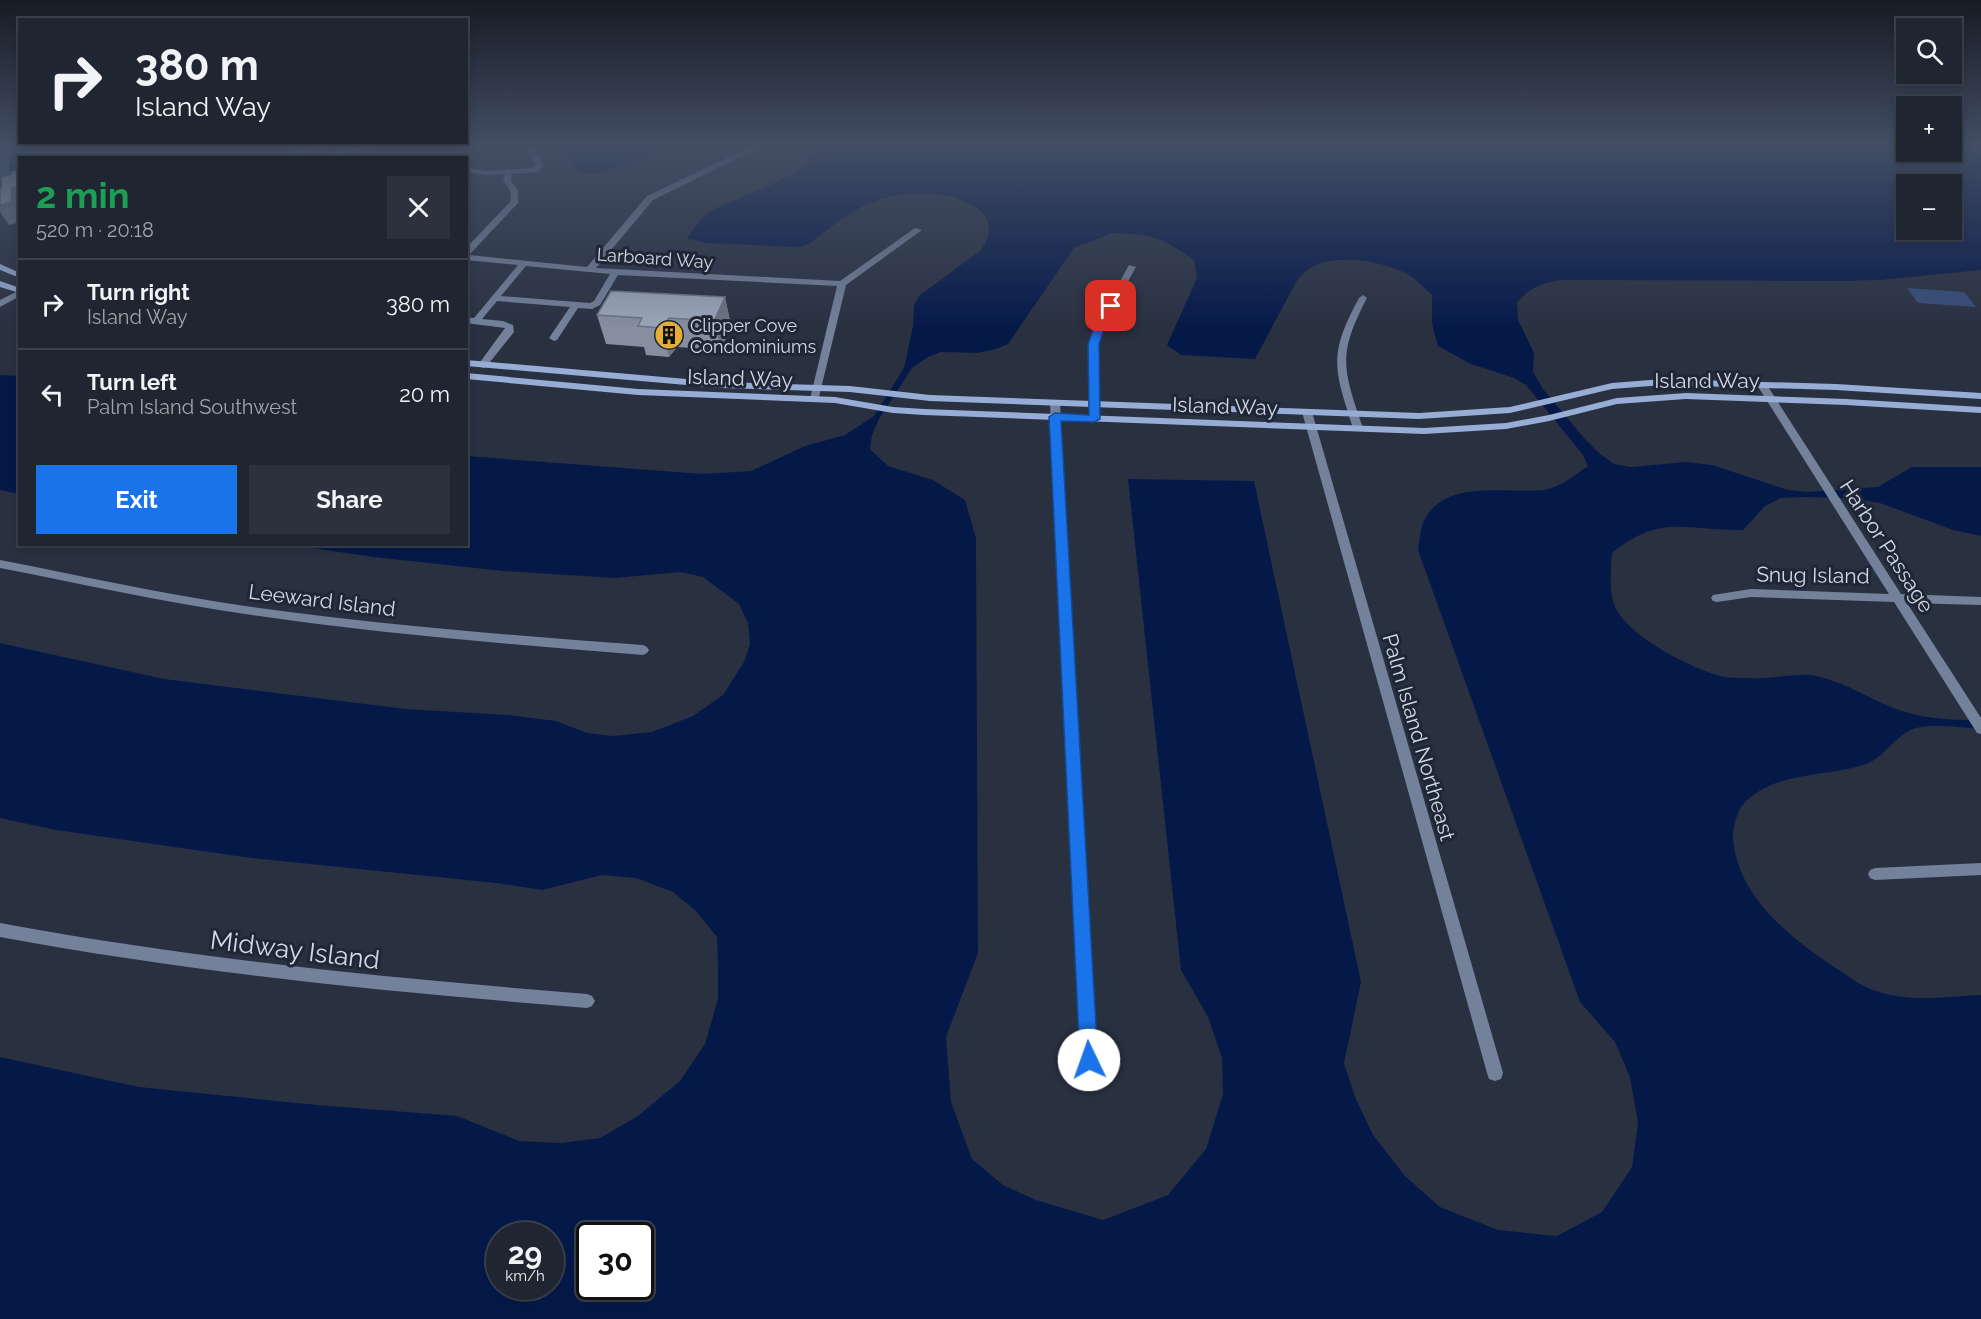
<!DOCTYPE html>
<meta charset="utf-8">
<style>
body{margin:0;font-family:Raleway,sans-serif;background:#2c313d;color:#f1f3f6;height:100vh;display:flex;flex-direction:column;font-size:22px;white-space:nowrap}
*{box-sizing:border-box;margin:0}
p{font-size:20px;color:#a1a5ab}
.icon{flex:none;width:33px;height:33px;fill:none;stroke:currentColor;stroke-width:2;stroke-linecap:round;stroke-linejoin:round}
.map{position:relative;flex:1;overflow:hidden}
.drawer{position:absolute;left:18px;top:156px;width:450px;height:390px;display:flex;flex-direction:column;background:#1f2531;border-radius:0px;box-shadow:0 3px 9px #0003,0 0 0 2px #3c424d}
.drawer>*{flex:none}
.hud{position:absolute;left:18px;top:18px;width:450px;height:126px;border-radius:0px;box-shadow:0 3px 9px #0003,0 0 0 2px #3c424d;background:#1f2531;color:#f1f3f6;overflow:hidden}
.controls{position:absolute;left:1896px;top:18px;display:grid;gap:12px}
.controls a{display:grid;place-items:center;width:66px;height:66px;border-radius:0px;background:#1f2531;box-shadow:0 3px 9px #0003,0 0 0 2px #3c424d;font-size:30px}
.speed{position:absolute;left:486px;top:1222px;display:flex;gap:12px;font-size:30px;font-weight:700;text-align:center}
.speed>*{display:grid;place-content:center;width:78px;height:78px;border-radius:50%;background:#1f2531;box-shadow:0 3px 9px #0003,0 0 0 2px #3c424d;line-height:1}
.speed small{font-size:15px;font-weight:400}
.speed .limit{border:3px solid #111;border-radius:9px;background:#fff;color:#111}
.pin{position:absolute;display:grid;place-items:center;width:51px;height:51px;color:#fff;margin:-26px;border-radius:12px;box-shadow:0 3px 9px #0006}
.me{position:absolute;width:66px;margin:-33px;rotate:357deg;stroke-linejoin:round;filter:drop-shadow(0 0 4px #0008)}
.turn{display:flex;align-items:center;gap:21px;height:126px;padding:0 18px;font-size:27px}
.turn .icon{width:78px;height:78px;stroke-width:2.5}
.turn b{display:block;font-size:42px;line-height:51px}
.round{display:grid;place-items:center;flex:none;width:63px;height:63px;border-radius:0px;background:#2c313d}
.head{display:flex;align-items:center;justify-content:space-between;height:102px;padding:0 18px}
h1{font-size:36px;font-weight:700;line-height:45px;color:#1e9e55}
.cta{display:flex;gap:12px;margin-top:auto;padding:12px 18px}
.cta a{flex:1;height:69px;border-radius:0px;background:#1a73e8;color:#fff;font-size:24px;font-weight:700;line-height:69px;text-align:center}
.cta a+a{background:#2c313d;color:#f1f3f6}
ul{padding:0;list-style:none}
li{display:flex;align-items:center;gap:18px;height:90px;padding:0 18px;border-top:2px solid #3c424d}
li div{flex:1}
li b{display:block;font-size:22px}
li em{font-style:normal}
.map>svg:first-child{display:block}
.green{fill:#374d79}
.water{fill:#051949;fill-rule:evenodd}
.lines{fill:none;stroke-linecap:round;stroke-linejoin:round}
.street{fill:#73819a;fill-rule:evenodd}
.secondary{fill:#98add6;fill-rule:evenodd}
.wall{fill:#858f9f}
.shaded-wall{fill:#6c7482}
.building{fill:#9ba6b9;stroke:#6c7482;stroke-width:1.5}
.route{fill:#1a73e8;stroke:#114b97;stroke-width:1.5}
.labels{text-anchor:middle;dominant-baseline:central;stroke-width:6;stroke-linejoin:round;paint-order:stroke}
.far-street-label{font-size:18px;fill:#d2d8e2;stroke:#1f2736}
.far-poi-label{font-size:18px;fill:#d2d8e2;stroke:#1f2736;text-anchor:start}
.street-label{font-size:21px;fill:#d2d8e2;stroke:#1f2736}
.near-street-label{font-size:26px;fill:#d2d8e2;stroke:#1f2736}
</style>
<div class="map">
<svg width="1981" height="1319" viewBox="0 0 1981 1319">
<rect width="100%" height="100%" fill="#293141"/>
<path class="green" d="M0,145H12L9,171L12,181L0,184Z
M1907,288L1964,292L1976,307L1918,303Z"/>
<path class="water" d="M12,145H178L120,157L20,158L19,179L12,181L9,171Z
M563,145H667C651,153 593,185 578,170C572,164 567,153 563,145Z
M820,145H1906V152H1952V145H1981V270L1880,280L1844,281L1560,280C1541,283 1530,288 1517,302L1518,320L1534,353L1533,372L1543,389L1584,438L1599,453L1614,464L1631,467L1686,462L1712,465L1788,490L1808,492L1878,487L1912,467H1981V536L1953,530L1880,503L1849,498L1805,497L1781,498L1765,506L1743,530C1685,531 1662,513 1612,553C1611,572 1607,598 1620,615C1637,640 1691,668 1720,676C1729,678 1739,678 1748,678C1766,680 1795,673 1811,675C1842,680 1867,698 1896,709C1923,719 1952,720 1981,720V729C1963,728 1924,722 1909,731C1893,739 1883,758 1866,764C1825,778 1781,770 1746,801C1737,809 1733,827 1733,838C1737,897 1792,939 1837,969C1846,974 1855,982 1864,986C1900,1004 1943,997 1981,995V1319H0V1057L139,1087L317,1105L457,1116L519,1141L561,1143L600,1138L638,1116L680,1081L705,1044L718,999V965L717,937L696,911L673,892L636,878L602,875L542,890L496,883L251,858L56,830L0,818V643L164,679L406,709L507,715L556,721L587,733L613,736L652,732L693,716L723,695L744,662L750,644L748,623L739,604L703,577L681,572L615,578L503,571L373,557L293,545L466,544L467,456L703,474L751,471L805,446L845,435L874,416L904,368L913,326L914,305L919,296L981,250C1009,211 958,194 926,194C909,193 892,195 876,201C852,209 828,229 809,244L800,247L706,243L687,238C693,231 700,218 708,213C736,195 811,179 820,145ZM1906,184H1952V230H1906ZM1113,233C1153,234 1162,238 1194,260L1197,278L1167,345L1181,355L1255,359L1296,282C1302,274 1311,266 1321,263C1346,255 1394,263 1415,279C1421,284 1426,290 1432,295V323L1438,346L1471,364L1514,378L1526,385L1583,455L1588,466C1575,475 1561,487 1544,490C1510,494 1451,479 1427,515C1420,525 1420,539 1418,550L1580,1002L1615,1042L1630,1077L1638,1123L1632,1167L1602,1212L1557,1236L1498,1230L1440,1207L1405,1176L1373,1135L1355,1097L1344,1063L1361,982L1254,481L1128,479L1181,970L1208,1017L1222,1058L1223,1094L1206,1149L1168,1195L1103,1220L1036,1200L1003,1185L972,1159L951,1102L946,1037L978,953L976,538L965,500L933,480L888,466L870,449L872,435L879,419L912,368L928,357L941,352L977,353L996,349L1008,344L1074,248ZM500,1236H550V1287H500ZM590,1236H640V1287H590Z
M0,375L19,376V494L0,490Z"/>
<g class="lines">
<path class="street" d="M319,145H333L286,158H271Z
M363,145H377L327,158H312Z
M524,145H532L544,165L538,172L512,174L511,181L518,190V203L469,255L587,267L647,196L754,145L762,146L653,200L596,268L840,281L915,228L922,230L846,285L818,401H812L810,399L837,286L618,275L600,305L592,309L578,308L557,340L554,341L549,338L570,307L497,301L482,319L503,321L513,325L514,332L486,367L483,368L478,365L505,328L466,323V317L474,318L518,265L466,260V248L510,202C512,192 509,188 503,181L505,174L488,175L466,172V168L488,171L533,168L536,165ZM526,266L610,274L594,301L590,303L501,296Z
M1129,265L1136,267L1104,325L1099,343V419L1094,422L1089,419V343L1096,325Z
M20,290V296L0,307V300Z
M1363,295L1367,298C1337,355 1343,369 1363,428L1358,431L1353,428C1334,369 1328,355 1359,298Z
M1762,382L1767,385L1901,594L1981,597V605L1907,603L1981,718V734L1977,733L1894,602L1751,597L1717,602L1713,601L1711,598L1713,595L1751,589L1889,594L1757,385Z
M1055,400L1060,403L1097,1061L1095,1067L1089,1069L1083,1067L1081,1061L1050,403Z
M1307,409L1312,412L1503,1073L1501,1079L1495,1081L1489,1079L1487,1073L1302,412Z
M0,560C82,576 163,594 245,606C377,625 510,635 643,645L647,647L649,650L647,653L643,655C510,644 377,634 245,614C163,602 82,584 0,568Z
M1981,863V875L1875,880L1870,878L1868,874L1870,870L1875,868Z
M0,923C194,959 390,978 587,994L592,996L595,1001L592,1006L587,1008C390,992 194,973 0,937Z"/>
<path class="secondary" d="M0,264L20,273V278L0,270Z
M0,281L20,288V293L0,287Z
M466,360L721,382L850,386L930,395L1419,413L1510,407L1612,383L1663,379L1836,384L1981,393V399L1836,390L1663,385L1612,389L1510,413L1419,419L930,401L850,392L721,388L466,366Z
M466,373L638,389L835,397L893,407L924,409L1424,428L1506,423L1549,415L1617,398L1686,393L1846,399L1981,407V413L1846,405L1686,399L1617,404L1549,421L1506,429L1424,434L924,415L893,413L835,403L638,395L466,379Z"/>
</g>
<path class="wall" d="M725,297L731,326L721,350L677,347L669,357L646,355L644,347L606,344L597,315Z"/>
<path class="shaded-wall" d="M20,186V222L9,225L0,212V205L12,188Z
M725,297L731,326L721,350L714,321Z
M669,318L677,347L669,357L661,328Z"/>
<path class="building" d="M56,154L57,158H41Z
M92,155V158H79Z
M20,170V186L12,188L11,202L0,205V188H2V177L11,175V172Z
M611,291L725,297L714,321L669,318L661,328L638,326L642,318L597,315Z"/>
<linearGradient id="sky" x2="0" y2="1"><stop stop-color="#171b24"/><stop offset="0.44" stop-color="#434e65"/><stop offset="1" stop-color="#434e65" stop-opacity="0"/></linearGradient>
<rect width="1981" height="330" fill="url(#sky)"/>
<path class="route" d="M1107,303L1116,306L1105,325L1099,344L1100,419L1094,422L1061,421L1098,1060L1095,1067L1089,1069L1082,1067L1080,1060L1049,417L1055,413L1089,415L1088,344L1095,325Z"/>
<defs>
<g id="building-disc" transform="scale(1.5)"><circle r="9.5" fill="#e4ae35" stroke="#1f2736"/><path d="M-4-6H4V6H1V3H-1V6H-4ZM-2.5-4.3h1.7v1.8h-1.7ZM.8-4.3h1.7v1.8H.8ZM-2.5-1h1.7V.8h-1.7ZM.8-1h1.7V.8H.8Z" fill="#111"/></g>
</defs>
<g fill-rule="evenodd">
<use href="#building-disc" x="669" y="335"/>
</g>
<g class="labels">
<g class="far-street-label">
<text transform="translate(655 258) rotate(4)">Larboard Way</text>
</g>
<g class="far-poi-label">
<text x="690" y="325">Clipper Cove<tspan x="690" dy="21">Condominiums</tspan></text>
</g>
<g class="street-label">
<text transform="translate(740 378) rotate(2)">Island Way</text>
<text x="1707" y="380">Island Way</text>
<text transform="translate(1225 406) rotate(2)">Island Way</text>
<text transform="translate(1887 546) rotate(57)">Harbor Passage</text>
<text transform="translate(1813 575) rotate(1)">Snug Island</text>
<text transform="translate(322 600) rotate(7)">Leeward Island</text>
<text transform="translate(1419 737) rotate(74)">Palm Island Northeast</text>
</g>
<g class="near-street-label">
<text transform="translate(295 950) rotate(7)">Midway Island</text>
</g>
</g>
</svg>
<div class="controls">
<a><svg class="icon" aria-label="search" viewBox="0 0 24 24"><circle cx="10" cy="10" r="6"/><path d="M15 15l6 6"/></svg></a>
<a>+</a>
<a>−</a>
</div>
<div class="speed"><div>29<small>km/h</small></div><div class="limit">30</div></div>
<div class="pin" style="left:1111px;top:306px;background:#d93025"><svg class="icon" aria-label="arrive" viewBox="0 0 24 24"><path d="M6 21V4h12l-3 4 3 4H6"/></svg></div>
<svg class="me" style="left:1089px;top:1060px" viewBox="-20 -20 40 40"><circle r="19" fill="#fff"/><path d="M0-13L10 11 0 6-10 11z" fill="#1a73e8"/></svg>
<div class="hud">
<div class="turn"><svg class="icon" aria-label="right" viewBox="0 0 24 24"><path d="M7 20v-9h11M14 6l5 5-5 5"/></svg><div><b>380 m</b>Island Way</div></div>
</div>
<section class="drawer">
<div class="head"><div><h1>2 min</h1><p>520 m · 20:18</p></div><a class="round"><svg class="icon" aria-label="close" viewBox="0 0 24 24"><path d="M6 6l12 12M18 6L6 18"/></svg></a></div>
<ul>
<li><svg class="icon" aria-label="right" viewBox="0 0 24 24"><path d="M7 20v-9h11M14 6l5 5-5 5"/></svg><div><b>Turn right</b><p>Island Way</p></div><em>380 m</em></li>
<li><svg class="icon" aria-label="left" viewBox="0 0 24 24"><path d="M17 20v-9H6M10 6l-5 5 5 5"/></svg><div><b>Turn left</b><p>Palm Island Southwest</p></div><em>20 m</em></li>
</ul>
<div class="cta"><a>Exit</a><a>Share</a></div>
</section>
</div>
